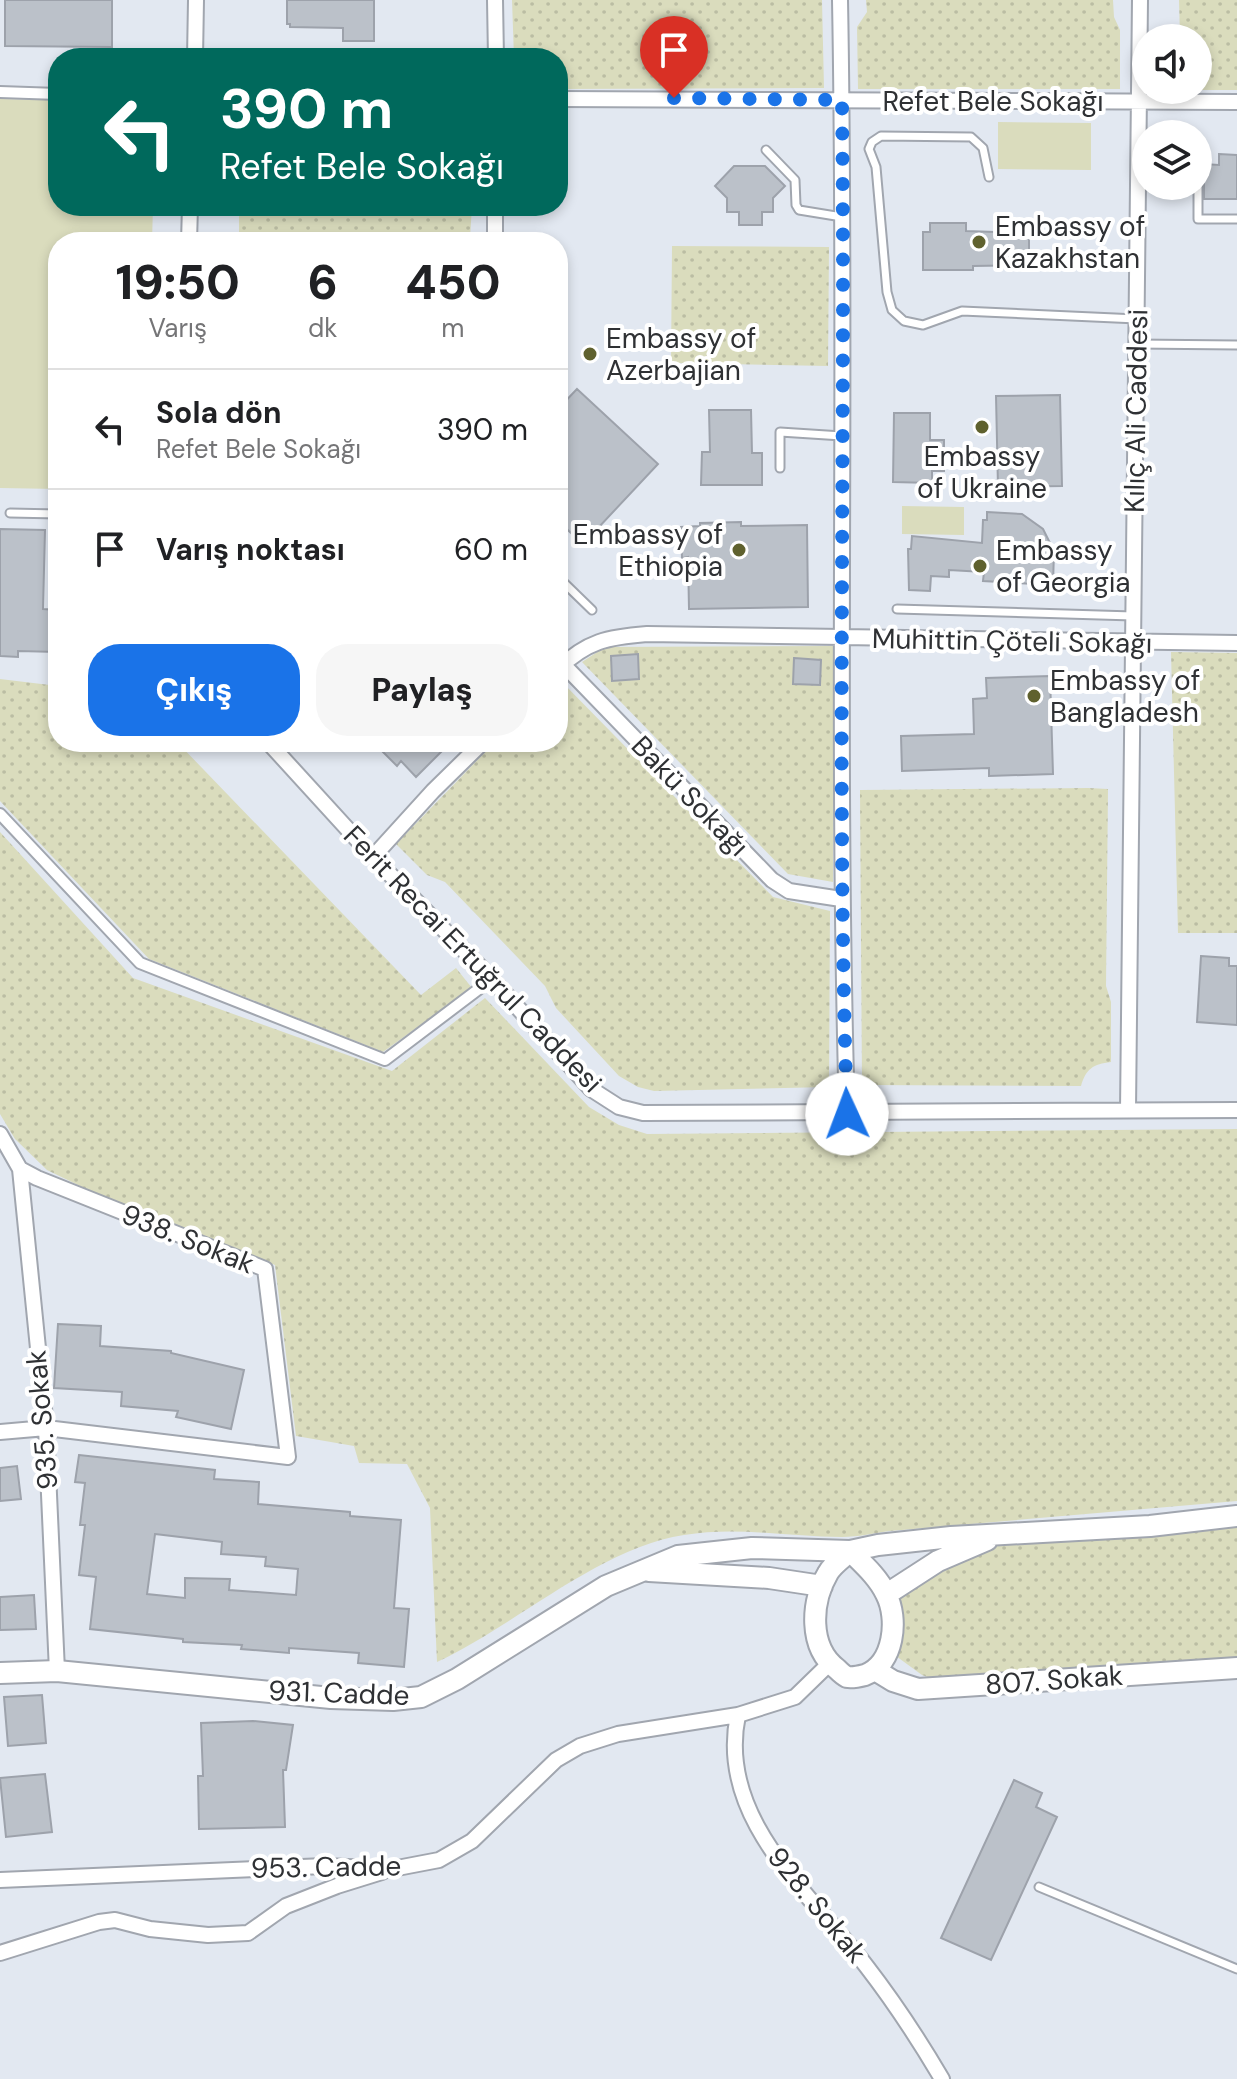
<!DOCTYPE html>
<html lang="tr">
<meta charset="utf-8">
<style>
body{margin:0;font-family:"DM Sans",sans-serif;background:#f6f6f6;color:#202124;height:100vh;display:flex;flex-direction:column;font-size:30px;white-space:nowrap}
*{box-sizing:border-box;margin:0}
p{font-size:26px;color:#757577}
.icon{flex:none;width:44px;height:44px;fill:none;stroke:currentColor;stroke-width:2;stroke-linecap:round;stroke-linejoin:round}
.map{position:relative;flex:1;overflow:hidden}
.sheet{position:absolute;left:48px;top:232px;width:520px;height:520px;display:flex;flex-direction:column;background:#fff;border-radius:32px;box-shadow:0 4px 12px #0003}
.sheet>*{flex:none}
.top-card{position:absolute;left:48px;top:48px;width:520px;height:168px;border-radius:32px;box-shadow:0 4px 12px #0003;background:#00695c;color:#fff;overflow:hidden}
.buttons{position:absolute;left:1132px;top:24px;display:grid;gap:16px}
.buttons a{display:grid;place-items:center;width:80px;height:80px;border-radius:50%;background:#fff;box-shadow:0 4px 12px #0003;font-size:40px}
.pin{position:absolute;display:grid;place-items:center;width:68px;height:68px;color:#fff;margin:-82px -34px;border-radius:50% 50% 50% 0;rotate:-45deg;box-shadow:0 0 8px #0007}
.pin .icon{rotate:45deg}
.me{position:absolute;width:88px;margin:-44px;rotate:358deg;stroke-linejoin:round;filter:drop-shadow(0 0 6px #0008)}
.turn{display:flex;align-items:center;gap:28px;height:168px;padding:0 40px;font-size:36px}
.turn .icon{width:104px;height:104px;stroke-width:2.5}
.turn b{display:block;font-size:56px;line-height:68px}
.eta{display:flex;justify-content:space-evenly;align-items:center;height:136px;text-align:center}
.eta b{font-size:48px;font-weight:800;line-height:56px}
.primary-button{display:flex;gap:16px;margin-top:auto;padding:16px 40px}
.primary-button a{flex:1;height:92px;border-radius:32px;background:#1a73e8;color:#fff;font-size:32px;font-weight:800;line-height:92px;text-align:center}
.primary-button a+a{background:#f6f6f6;color:#202124}
ul{padding:0;list-style:none}
li{display:flex;align-items:center;gap:24px;height:120px;padding:0 40px;border-top:2px solid #e0e0e0}
li div{flex:1}
li b{display:block;font-size:30px}
li em{font-style:normal}
.map>svg:first-child{display:block}
.grass{fill:url(#grass-dots)}
.green{fill:#dadcbd}
.building{fill:#bbc1c9;stroke:#9da2ab;stroke-width:2;fill-rule:evenodd}
.lines{fill:none;stroke-linecap:round;stroke-linejoin:round}
.service-casing{stroke:#a1a6af;stroke-width:11}
.pedestrian-casing{stroke:#a1a6af;stroke-width:14}
.minor-casing{stroke:#a1a6af;stroke-width:18}
.secondary-casing{stroke:#a1a6af;stroke-width:24}
.service{stroke:#fff;stroke-width:7}
.pedestrian{stroke:#fff;stroke-width:10}
.minor{stroke:#fff;stroke-width:14}
.secondary{stroke:#fff;stroke-width:20}
.route{stroke:#1a73e8;stroke-width:14;stroke-dasharray:0 25.2}
.poi-dot{fill:#5f612e;stroke:#fff;stroke-width:3}
.labels{text-anchor:middle;dominant-baseline:central;stroke-width:8;stroke-linejoin:round;paint-order:stroke}
.street-label{font-size:28px;fill:#2f3134;stroke:#fff}
.poi-label{font-size:28px;fill:#2f3134;stroke:#fff;text-anchor:start}
</style>
<div class="map">
<svg width="1237" height="2079" viewBox="0 0 1237 2079">
<defs>
<pattern id="grass-dots" width="8" height="8" patternUnits="userSpaceOnUse" patternTransform="scale(2)"><rect width="8" height="8" fill="#dadcbd"/><path d="M2 2h.1M6 6h.1" fill="none" stroke="#bbbda3" stroke-width="1.8" stroke-linecap="round"/></pattern>
</defs>
<rect width="100%" height="100%" fill="#e2e8f1"/>
<path class="grass" d="M512,0H822L824,88L558,89V58H514Z
M866,0H1113L1114,17L1120,30V89H858L857,27L867,12Z
M1179,0H1237V90H1198V38H1180Z
M239,206H472L470,238L239,233Z
M672,246L829,247L828,366L671,363Z
M834,646L833,882L788,874L582,662L605,647Z
M1171,652L1237,653V933H1178Z
M0,679L58,686V742H177L421,995L456,968L472,988L383,1052L149,959L0,801Z
M560,680L773,897L830,911L829,1087L654,1091L638,1087L619,1076L556,1008L545,986L445,882L427,875L396,844L495,742H558V682Z
M1088,788L1108,789L1106,986L1111,1002V1062C1093,1064 1086,1069 1081,1086L862,1085L860,790Z
M0,832L133,978L392,1071L485,998L589,1107L619,1125L647,1134L1237,1129V1501L890,1531C875,1533 858,1537 842,1537C789,1537 737,1526 684,1535C599,1548 516,1625 437,1662L430,1508L407,1464L359,1463L354,1446L296,1436L275,1265L132,1211L47,1170L15,1139L0,1114Z
M1237,1516V1668L935,1680L922,1675L889,1651L892,1613L908,1578L1002,1534Z"/>
<path class="green" d="M0,99L58,100V206H153L152,242H58V489L0,488Z
M998,122L1091,123V170L998,169Z
M902,506L964,507V535L902,534Z"/>
<path class="building" d="M5,0H112V47L5,46Z
M287,0H374V41H343V28L290,27V24H287Z
M1219,154L1237,155V199H1204V164L1219,165Z
M734,166H765L785,186L773,198V212H762V225H739V212H727V198L715,186Z
M930,223H966V231L1029,233V265L973,266V270H923V232H930Z
M577,389L658,464L583,544L558,521V409Z
M1060,395L1062,486L998,487L996,396Z
M709,410H751L752,453H762V485H701L702,452H710Z
M894,413H930V440H944V471H932V483L893,482Z
M987,512L1022,514L1043,529L1054,551L1053,585L983,581L984,572L949,570V577L931,576L930,591L909,590L908,549H911L912,536L982,543L983,520H987Z
M741,522V526L807,525L808,607L689,609L688,557L682,558L681,527L700,526V523Z
M0,529L45,530L43,609L58,610V652L18,651V657L0,656Z
M638,654L639,679L612,681L611,656Z
M794,658L821,660L820,685L793,684Z
M1050,676L1053,774L989,776V768L902,771L901,736L974,734L973,699L987,698L986,678Z
M389,742H451L416,777L401,761L397,766L381,750Z
M1201,956L1229,958V966H1237V1025L1197,1022Z
M58,1324L101,1326L100,1346L171,1351V1353L244,1370L231,1429L176,1417L178,1411L121,1406L122,1392L54,1388Z
M79,1455L215,1470L214,1479L259,1482L258,1504L350,1512V1516L401,1520L394,1608L409,1609L404,1667L358,1663L359,1653L289,1648V1653L241,1649L242,1645L183,1642V1639L90,1629L96,1577L79,1575L85,1525H80L85,1483L75,1482ZM155,1534L222,1542L221,1554L266,1557L265,1566L298,1569L296,1595L229,1590L230,1579L185,1578V1598L147,1594Z
M17,1466L21,1499L0,1501V1468Z
M34,1595L36,1629L0,1630V1597Z
M42,1695L46,1743L8,1746L4,1697Z
M253,1721L293,1725L286,1770H283L285,1827L199,1829L198,1776H203L201,1723Z
M45,1774L52,1832L6,1837L0,1778Z
M1014,1780L1042,1793L1036,1807L1057,1817L991,1960L941,1938Z"/>
<g class="lines">
<g class="service-casing">
<path id="service" d="M766,150L795,180L796,205L799,210L842,217
M1198,157V219H1237
M989,177L983,148L971,137L881,136L872,142L869,149L876,167L887,292L892,310L904,321L923,325L962,311L1137,319
M1136,344L1237,345
M780,468V432L842,436
M10,513L58,514
M558,577L592,610
M897,609L1133,616
M1039,1887L1237,1969"/>
</g>
<g class="pedestrian-casing">
<path id="pedestrian" d="M0,92L58,94
M0,814L140,963L385,1060L492,979"/>
</g>
<g class="minor-casing">
<path id="minor" d="M495,0L496,58
M840,0C847,371 836,743 847,1114
M195,58L196,0
M558,99L1237,102
M189,242L190,206
M495,242V206
M558,659L772,880L789,891L841,899
M558,669C587,641 608,637 647,634L1237,643
M268,742L373,857L492,979L591,1089L619,1107L643,1113L1237,1110
M373,857L433,791L483,742
M1128,1110L1140,0
M0,1134L20,1169L37,1178L265,1269L288,1457L46,1428L0,1432
M20,1169L46,1428L57,1671
M738,1715C716,1818 810,1893 867,1967C894,2002 919,2040 942,2079
M0,1880L325,1866L392,1869L439,1860L472,1841L556,1760L580,1746L618,1734L738,1715L795,1697L830,1663
M0,1953L99,1922L115,1920L150,1929L208,1935L248,1933L286,1906L337,1886L382,1872"/>
</g>
<g class="secondary-casing">
<path id="secondary" d="M850,1551C863,1564 878,1577 886,1594C899,1619 894,1664 865,1675C861,1676 852,1678 847,1677C843,1675 840,1672 837,1669C808,1647 811,1602 828,1573C833,1564 843,1558 850,1551Z
M649,1571L769,1578L822,1586
M887,1594L938,1561L987,1540
M875,1670L893,1681L918,1689L1237,1668
M0,1673L57,1671L331,1698L393,1700L421,1697L457,1679L606,1586L678,1556L752,1548L850,1551L878,1545L951,1537L1150,1526L1237,1516"/>
</g>
<use href="#service" class="service"/>
<use href="#pedestrian" class="pedestrian"/>
<use href="#minor" class="minor"/>
<use href="#secondary" class="secondary"/>
</g>
<g class="lines">
<path class="route" d="M674,98L842,100C846,438 836,776 847,1114"/>
</g>
<g class="poi-dot">
<circle cx="979" cy="242" r="8"/>
<circle cx="590" cy="354" r="8"/>
<circle cx="982" cy="427" r="8"/>
<circle cx="739" cy="550" r="8"/>
<circle cx="980" cy="566" r="8"/>
<circle cx="1034" cy="696" r="8"/>
</g>
<g class="labels">
<g class="street-label">
<text x="993" y="101">Refet Bele Sokağı</text>
<text transform="translate(1136 411) rotate(-89)">Kılıç Ali Caddesi</text>
<text transform="translate(1012 641) rotate(1)">Muhittin Çöteli Sokağı</text>
<text transform="translate(690 796) rotate(46)">Bakü Sokağı</text>
<text transform="translate(473 959) rotate(46)">Ferit Recai Ertuğrul Caddesi</text>
<text transform="translate(188 1239) rotate(22)">938. Sokak</text>
<text transform="translate(42 1420) rotate(-95)">935. Sokak</text>
<text transform="translate(1054 1680) rotate(-4)">807. Sokak</text>
<text transform="translate(339 1693) rotate(2)">931. Cadde</text>
<text transform="translate(326 1867) rotate(-1)">953. Cadde</text>
<text transform="translate(817 1905) rotate(51)">928. Sokak</text>
</g>
<g class="poi-label">
<text x="995" y="226">Embassy of<tspan x="995" dy="32">Kazakhstan</tspan></text>
<text x="606" y="338">Embassy of<tspan x="606" dy="32">Azerbajian</tspan></text>
<text x="982" y="456" text-anchor="middle">Embassy<tspan x="982" dy="32">of Ukraine</tspan></text>
<text x="723" y="534" text-anchor="end">Embassy of<tspan x="723" dy="32">Ethiopia</tspan></text>
<text x="996" y="550">Embassy<tspan x="996" dy="32">of Georgia</tspan></text>
<text x="1050" y="680">Embassy of<tspan x="1050" dy="32">Bangladesh</tspan></text>
</g>
</g>
</svg>
<div class="buttons">
<a><svg class="icon" aria-label="sound" viewBox="0 0 24 24"><path d="M4 9h4l5-4v14l-5-4H4zM17 9q2 3 0 6"/></svg></a>
<a><svg class="icon" aria-label="layers" viewBox="0 0 24 24"><path d="M12 4l9 5-9 5-9-5zM3 14l9 5 9-5"/></svg></a>
</div>
<div class="pin" style="left:674px;top:98px;background:#d93025"><svg class="icon" aria-label="arrive" viewBox="0 0 24 24"><path d="M6 21V4h12l-3 4 3 4H6"/></svg></div>
<svg class="me" style="left:847px;top:1114px" viewBox="-20 -20 40 40"><circle r="19" fill="#fff"/><path d="M0-13L10 11 0 6-10 11z" fill="#1a73e8"/></svg>
<div class="top-card">
<div class="turn"><svg class="icon" aria-label="left" viewBox="0 0 24 24"><path d="M17 20v-9H6M10 6l-5 5 5 5"/></svg><div><b>390 m</b>Refet Bele Sokağı</div></div>
</div>
<section class="sheet">
<div class="eta">
<div><b>19:50</b><p>Varış</p></div>
<div><b>6</b><p>dk</p></div>
<div><b>450</b><p>m</p></div>
</div>
<ul>
<li><svg class="icon" aria-label="left" viewBox="0 0 24 24"><path d="M17 20v-9H6M10 6l-5 5 5 5"/></svg><div><b>Sola dön</b><p>Refet Bele Sokağı</p></div><em>390 m</em></li>
<li><svg class="icon" aria-label="arrive" viewBox="0 0 24 24"><path d="M6 21V4h12l-3 4 3 4H6"/></svg><div><b>Varış noktası</b></div><em>60 m</em></li>
</ul>
<div class="primary-button"><a>Çıkış</a><a>Paylaş</a></div>
</section>
</div>
